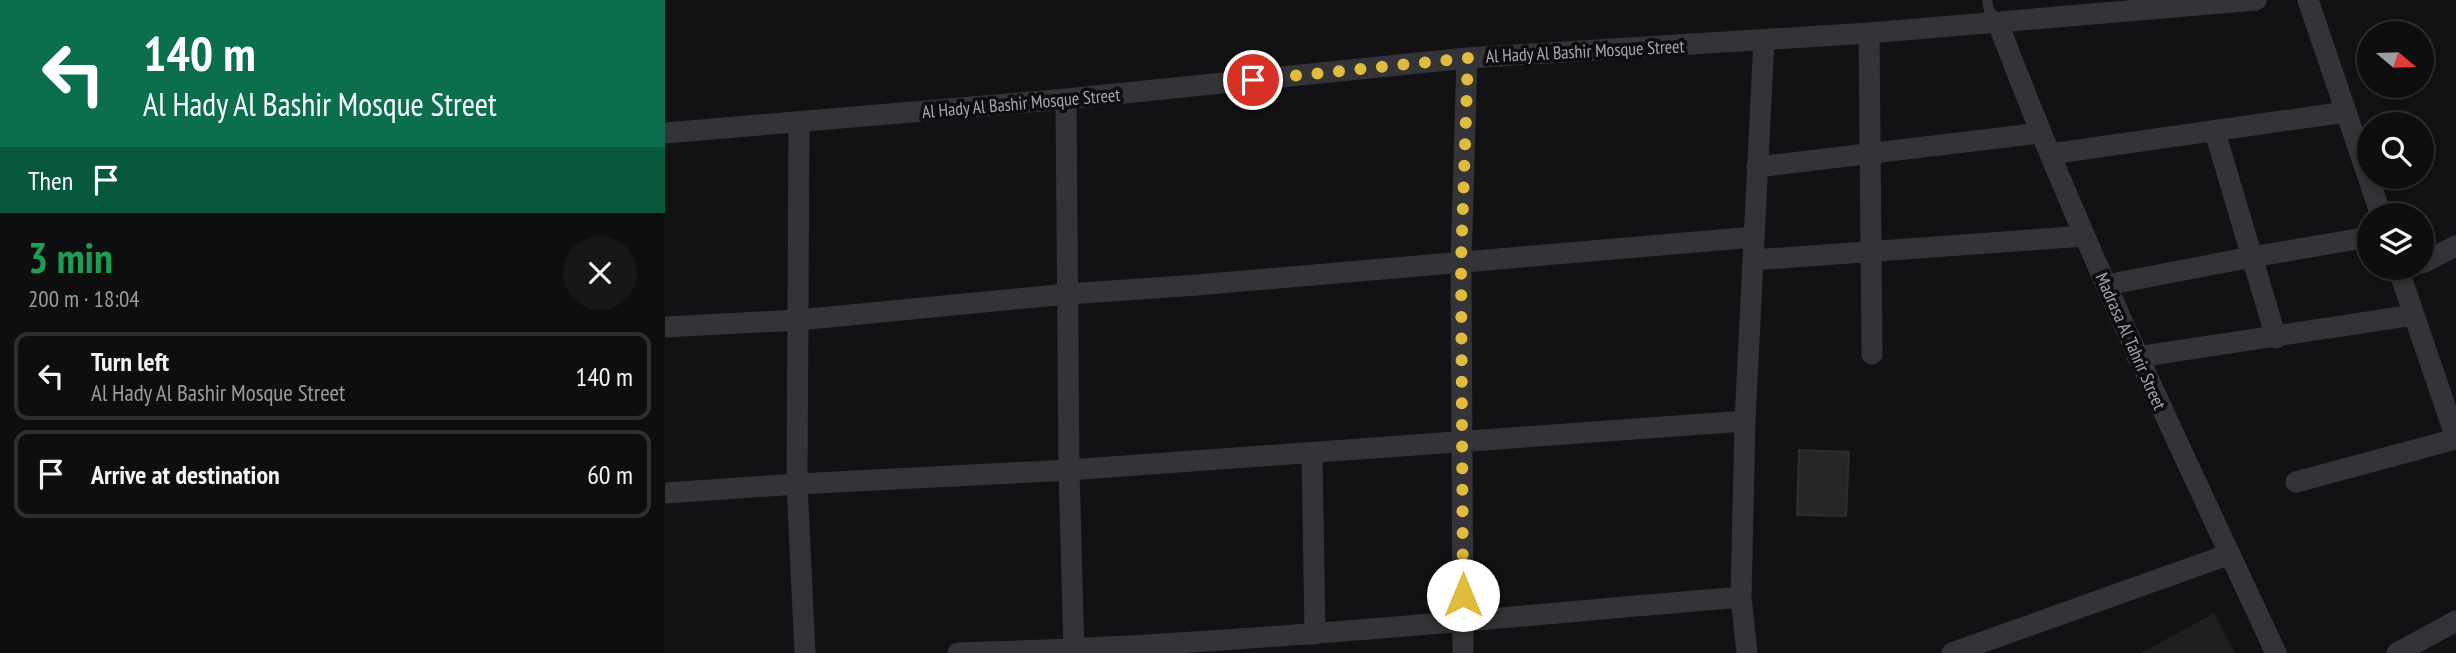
<!DOCTYPE html>
<meta charset="utf-8">
<style>
body{margin:0;font-family:"PT Sans Narrow",sans-serif;background:#171718;color:#f1f3f6;height:100vh;display:flex;flex-direction:column;font-size:26px;white-space:nowrap}
*{box-sizing:border-box;margin:0}
p{font-size:23px;color:#9b9c9e}
.icon{flex:none;width:38px;height:38px;fill:none;stroke:currentColor;stroke-width:2;stroke-linecap:round;stroke-linejoin:round}
.map{position:relative;flex:1;overflow:hidden}
.side{display:flex;flex-direction:column;background:#0e0e0f;width:665px}
.side>*{flex:none}
.banner{background:#0b6e4f;color:#fff;overflow:hidden}
.needle{width:46px;rotate:109deg}
.controls{position:absolute;left:1692px;top:21px;display:grid;gap:14px}
.controls a{display:grid;place-items:center;width:77px;height:77px;border-radius:50%;background:#0e0e0f;box-shadow:0 4px 10px #0003,0 0 0 2px #2e2e2f;font-size:35px}
.pin{position:absolute;display:grid;place-items:center;width:60px;height:60px;color:#fff;margin:-30px;border:4px solid #fff;border-radius:50%;box-shadow:0 2px 7px #0007}
.me{position:absolute;width:77px;margin:-38px;rotate:0deg;stroke-linejoin:round;filter:drop-shadow(0 0 5px #0008)}
.turn{display:flex;align-items:center;gap:24px;height:147px;padding:0 28px;font-size:32px}
.turn .icon{width:91px;height:91px;stroke-width:2.5}
.turn b{display:block;font-size:49px;line-height:60px}
.then{display:flex;align-items:center;height:66px;padding:0 28px;background:#0003;gap:14px;font-size:26px}
.round{display:grid;place-items:center;flex:none;width:74px;height:74px;border-radius:37px;background:#171718}
.head{display:flex;align-items:center;justify-content:space-between;height:119px;padding:0 28px}
h1{font-size:42px;font-weight:600;line-height:52px;color:#1e9e55}
ul{padding:0;list-style:none}
li{display:flex;align-items:center;gap:21px;height:88px;margin:0 14px 10px;padding:0 14px;border:4px solid #2e2e2f;border-radius:14px}
li div{flex:1}
li b{display:block;font-size:26px}
li em{font-style:normal}
main{display:flex;flex:1;min-height:0}
.map>svg:first-child{display:block}
.built{fill:#1f1e20}
.building{fill:#262528;stroke:#2d2c2f;stroke-width:2}
.lines{fill:none;stroke-linecap:round;stroke-linejoin:round}
.service{stroke:#343438;stroke-width:10}
.minor{stroke:#343438;stroke-width:21}
.route{stroke:#e1bb3d;stroke-width:12;stroke-dasharray:0 21.6}
.labels{text-anchor:middle;dominant-baseline:central;stroke-width:7;stroke-linejoin:round;paint-order:stroke}
.street-label{font-size:18px;fill:#a5a8b3;stroke:#0d0d0f}
</style>
<main>
<section class="side">
<div class="banner">
<div class="turn"><svg class="icon" aria-label="left" viewBox="0 0 24 24"><path d="M17 20v-9H6M10 6l-5 5 5 5"/></svg><div><b>140 m</b>Al Hady Al Bashir Mosque Street</div></div>
<div class="then">Then<svg class="icon" aria-label="arrive" viewBox="0 0 24 24"><path d="M6 21V4h12l-3 4 3 4H6"/></svg></div>
</div>
<div class="head"><div><h1>3 min</h1><p>200 m · 18:04</p></div><a class="round"><svg class="icon" aria-label="close" viewBox="0 0 24 24"><path d="M6 6l12 12M18 6L6 18"/></svg></a></div>
<ul>
<li><svg class="icon" aria-label="left" viewBox="0 0 24 24"><path d="M17 20v-9H6M10 6l-5 5 5 5"/></svg><div><b>Turn left</b><p>Al Hady Al Bashir Mosque Street</p></div><em>140 m</em></li>
<li><svg class="icon" aria-label="arrive" viewBox="0 0 24 24"><path d="M6 21V4h12l-3 4 3 4H6"/></svg><div><b>Arrive at destination</b></div><em>60 m</em></li>
</ul>
</section>
<div class="map">
<svg width="1791" height="653" viewBox="0 0 1791 653">
<rect width="100%" height="100%" fill="#121214"/>
<path class="built" d="M1549,613L1570,653H1476Z"/>
<path class="building" d="M1134,450L1184,452L1181,516L1132,515Z"/>
<g class="lines">
<path class="service" d="M1322,0L1324,10L1333,22"/>
<path class="minor" d="M1643,0L1716,215
M1333,23C1414,238 1514,445 1611,653
M1204,33L1207,354
M401,99L404,470L409,653
M134,123L132,484L140,653
M1550,132L1611,338
M0,133L401,99L802,58L1204,33L1591,0
M1385,154L1681,112
M1092,167L1375,133
M1088,260L1420,236
M1757,263L1791,246
M1733,268L1791,438
M1441,285L1587,257L1704,237
M0,327L133,320L403,294L532,285L1089,237
M1472,357L1749,315
M647,453L650,634
M1631,482L1791,439
M0,493L132,484L404,470L1080,421
M293,653C555,646 815,619 1076,597
M798,653L796,262L802,58
M1082,653L1076,597L1080,421L1099,40
M1287,653L1565,554
M1732,653L1791,621"/>
</g>
<g class="lines">
<path class="route" d="M588,80L803,58L796,262L798,595"/>
</g>
<g class="labels">
<g class="street-label">
<text transform="translate(920 51) rotate(-3)">Al Hady Al Bashir Mosque Street</text>
<text transform="translate(356 103) rotate(-5)">Al Hady Al Bashir Mosque Street</text>
<text transform="translate(1466 341) rotate(66)">Madrasa Al Tahrir Street</text>
</g>
</g>
</svg>
<div class="controls">
<a><svg class="needle" viewBox="-14 -14 28 28"><path d="M0-13l5 13h-10z" fill="#e53935"/><path d="M0 13l5-13h-10z" fill="#9b9c9e"/></svg></a>
<a><svg class="icon" aria-label="search" viewBox="0 0 24 24"><circle cx="10" cy="10" r="6"/><path d="M15 15l6 6"/></svg></a>
<a><svg class="icon" aria-label="layers" viewBox="0 0 24 24"><path d="M12 4l9 5-9 5-9-5zM3 14l9 5 9-5"/></svg></a>
</div>
<div class="pin" style="left:588px;top:80px;background:#d93025"><svg class="icon" aria-label="arrive" viewBox="0 0 24 24"><path d="M6 21V4h12l-3 4 3 4H6"/></svg></div>
<svg class="me" style="left:798px;top:595px" viewBox="-20 -20 40 40"><circle r="19" fill="#fff"/><path d="M0-13L10 11 0 6-10 11z" fill="#e1bb3d"/></svg>
</div>
</main>
